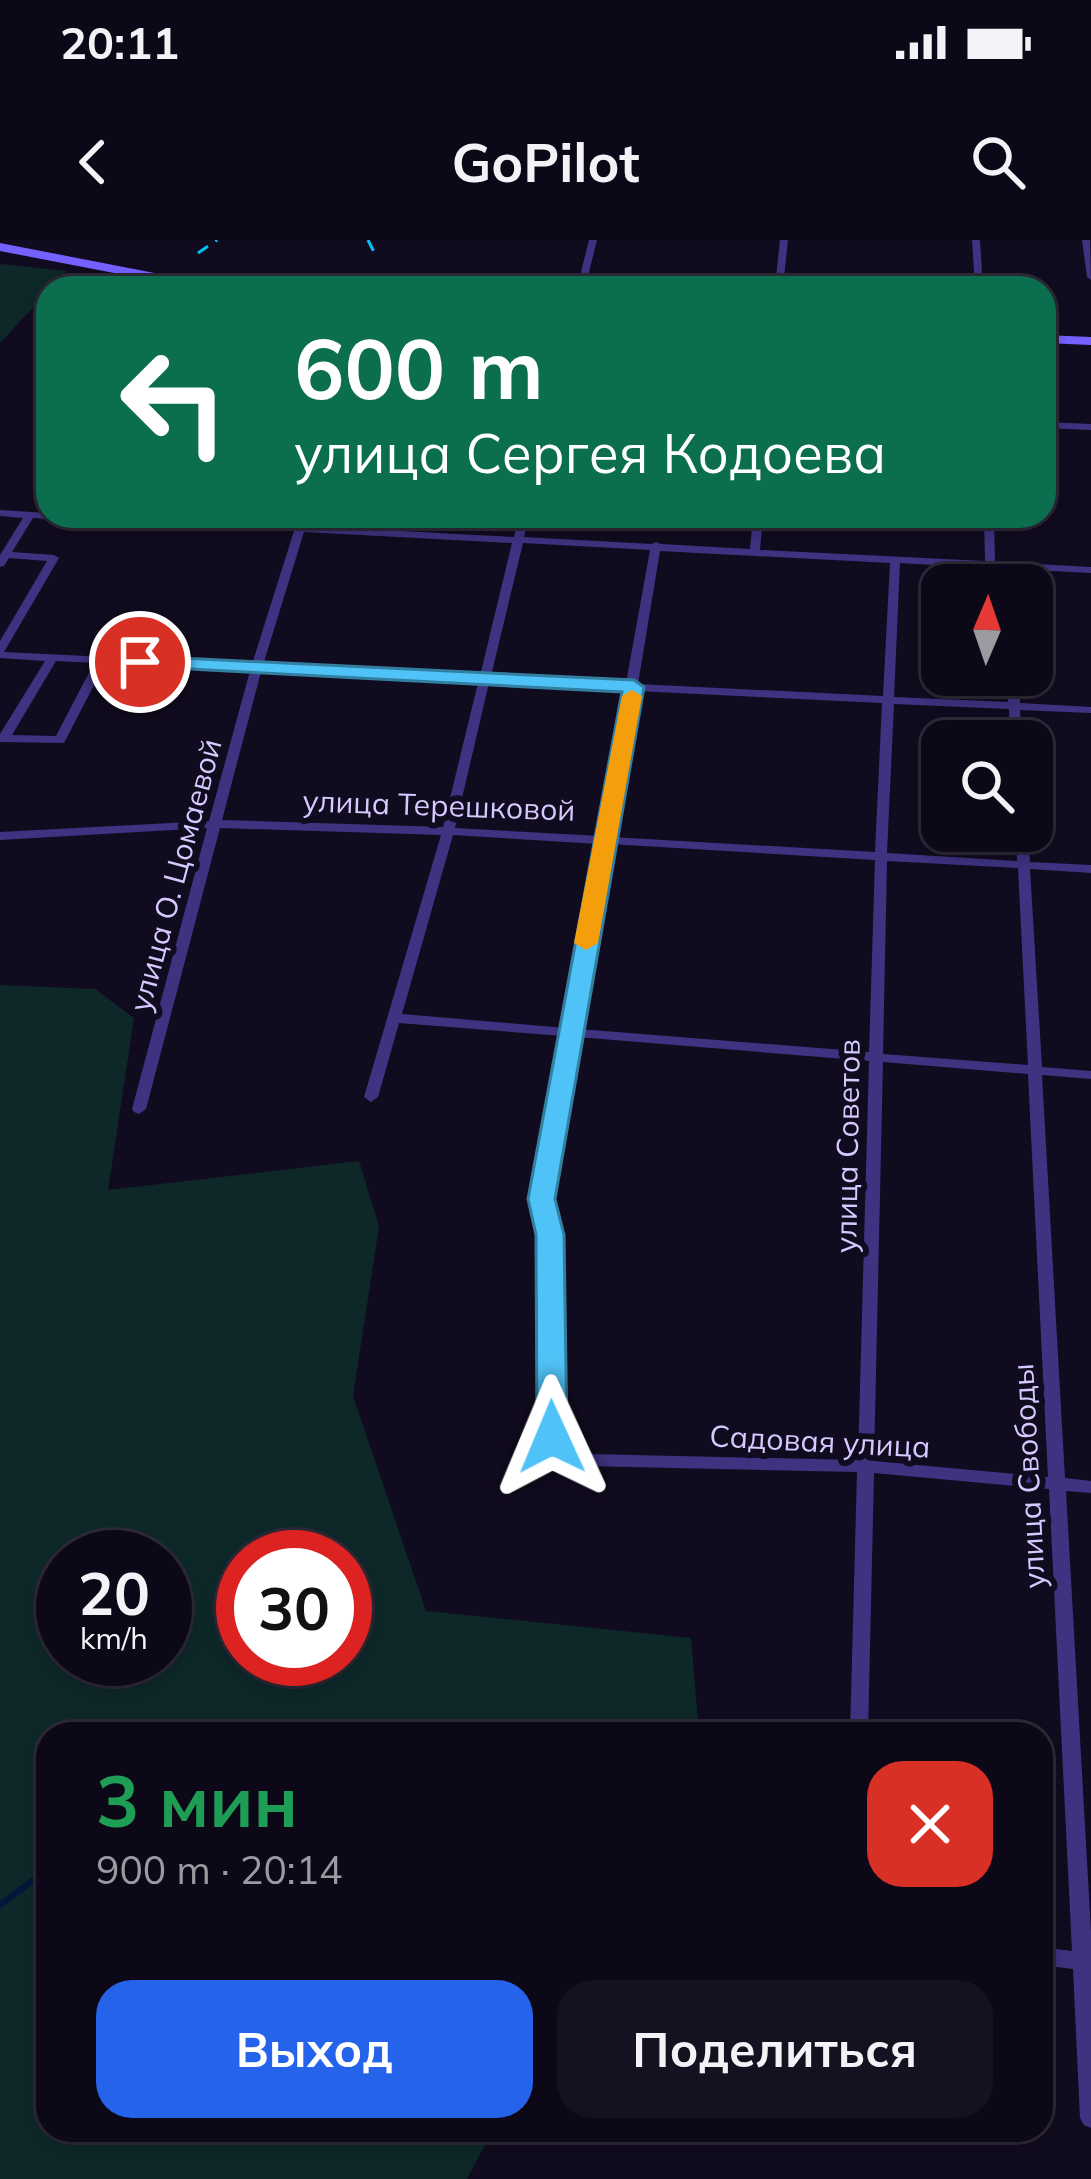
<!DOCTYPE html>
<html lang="ru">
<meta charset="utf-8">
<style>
body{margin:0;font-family:Mulish,sans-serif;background:#161120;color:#f1f3f6;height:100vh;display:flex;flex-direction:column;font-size:45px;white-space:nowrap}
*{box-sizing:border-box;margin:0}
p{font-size:39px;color:#9a9aa1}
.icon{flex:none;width:66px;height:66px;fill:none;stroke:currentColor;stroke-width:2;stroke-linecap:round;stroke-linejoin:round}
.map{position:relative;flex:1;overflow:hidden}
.side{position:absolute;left:36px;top:1482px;width:1017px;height:420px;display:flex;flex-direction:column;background:#0d0817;border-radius:36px;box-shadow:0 6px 18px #0003,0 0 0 3px #2d2936}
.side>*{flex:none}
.banner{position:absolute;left:36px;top:36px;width:1020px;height:252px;border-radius:36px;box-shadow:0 6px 18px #0003,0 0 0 3px #2d2936;background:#0b6e4f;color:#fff;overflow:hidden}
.needle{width:78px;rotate:2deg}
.tools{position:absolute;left:921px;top:324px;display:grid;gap:24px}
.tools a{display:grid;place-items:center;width:132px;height:132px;border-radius:24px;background:#0d0817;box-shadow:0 6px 18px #0003,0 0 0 3px #2d2936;font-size:60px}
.speed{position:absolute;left:36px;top:1290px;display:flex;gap:24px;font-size:60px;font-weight:700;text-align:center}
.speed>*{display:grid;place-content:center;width:156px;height:156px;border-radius:50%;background:#0d0817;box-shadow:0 6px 18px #0003,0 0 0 3px #2d2936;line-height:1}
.speed small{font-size:30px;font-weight:400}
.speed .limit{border:18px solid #d22;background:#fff;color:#111}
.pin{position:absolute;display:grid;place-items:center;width:102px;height:102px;color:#fff;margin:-51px;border:6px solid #fff;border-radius:50%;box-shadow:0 3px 12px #0007}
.me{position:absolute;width:132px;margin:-66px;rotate:359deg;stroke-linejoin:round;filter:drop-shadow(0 0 9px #0008)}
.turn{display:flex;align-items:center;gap:42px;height:252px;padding:0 60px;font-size:54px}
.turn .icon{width:156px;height:156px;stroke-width:2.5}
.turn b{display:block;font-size:84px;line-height:102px}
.round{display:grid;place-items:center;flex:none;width:126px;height:126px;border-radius:36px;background:#161120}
.head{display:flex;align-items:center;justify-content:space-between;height:204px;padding:0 60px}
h1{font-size:72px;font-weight:700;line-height:90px;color:#1e9e55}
.action{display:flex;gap:24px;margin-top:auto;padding:24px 60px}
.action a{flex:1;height:138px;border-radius:36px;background:#2563eb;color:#fff;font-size:48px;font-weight:700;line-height:138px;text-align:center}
.action a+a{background:#161120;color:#f1f3f6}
.status{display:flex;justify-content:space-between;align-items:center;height:84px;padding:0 60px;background:#0d0817;direction:ltr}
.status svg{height:33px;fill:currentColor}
header{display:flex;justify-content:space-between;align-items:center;height:156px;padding:0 60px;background:#0d0817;font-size:54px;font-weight:700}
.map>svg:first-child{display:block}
.green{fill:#0e282a;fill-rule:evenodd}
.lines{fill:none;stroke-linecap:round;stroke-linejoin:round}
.stream{stroke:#06153d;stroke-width:6}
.street{fill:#3e3381;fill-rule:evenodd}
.secondary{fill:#7561ff;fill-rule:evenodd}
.rail{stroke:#00c3f5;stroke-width:3;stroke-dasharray:12 9;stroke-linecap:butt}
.route{fill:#4fc3f7;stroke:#337fa1;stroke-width:3}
.slow{fill:#f59e0b}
.labels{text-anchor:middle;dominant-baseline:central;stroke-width:12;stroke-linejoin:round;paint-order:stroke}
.street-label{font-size:30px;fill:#d5caff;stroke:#110b1f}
</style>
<div class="status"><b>20:11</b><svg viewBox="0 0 49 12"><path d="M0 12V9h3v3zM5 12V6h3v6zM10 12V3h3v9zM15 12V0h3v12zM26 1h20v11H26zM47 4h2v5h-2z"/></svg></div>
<header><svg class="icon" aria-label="back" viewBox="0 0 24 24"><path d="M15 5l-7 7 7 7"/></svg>GoPilot<svg class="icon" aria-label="search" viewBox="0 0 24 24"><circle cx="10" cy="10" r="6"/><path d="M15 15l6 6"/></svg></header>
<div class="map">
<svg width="1091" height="1939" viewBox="0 0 1091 1939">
<rect width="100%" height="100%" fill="#110b1f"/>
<path class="green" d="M0,24L67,31L0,103Z
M0,745L95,749L134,778L108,950L359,921L379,986L353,1156L426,1371L691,1398L699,1494H48V1890H493L467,1939H0ZM63,1317H165V1419H63ZM243,1317H345V1419H243Z"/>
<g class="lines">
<path class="stream" d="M0,1665L48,1629"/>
<path class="street" d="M589,0H597L585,48H577Z
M780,0H788L783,48H775Z
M972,0H980L983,48H975Z
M1082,0H1090L1091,40L1087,37Z
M1044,182L1091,184V190L1044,188Z
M0,270L48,273V276H117L296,285L299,276H309L306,286L514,297L519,276H529L524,297L652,304L656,302L661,304L750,309L753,276H763L760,310L985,321L984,276H994L995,322L1091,327V333L1013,329L1014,345H1004L1003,329L900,323L894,457L1008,462L1007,435H1019L1020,463L1091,467V473L1020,470L1022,501H1010L1009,469L894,464L887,613L1017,621L1016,591H1028L1030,622L1091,625V633L1030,629L1042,827L1091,831V839L1042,835L1065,1238L1091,1241V1253L1066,1251L1091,1692V1888L1084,1885L1080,1878L1073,1729L1041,1725V1707L1072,1711L1049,1249L874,1233L868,1494H850L857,1232L586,1226L546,1201L544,1197L542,995L535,959L563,796L399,783L378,857L371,862L364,857L441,595L220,588L146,869L139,874L134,872L132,869L207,588L0,600V592L209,581L250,431L105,424L64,503L0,502V494L45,421L0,418V401L47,321L9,318L4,326L0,327V315L23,278L0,276ZM53,276L58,279L294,291L252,424L4,412L59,318L54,315L12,312L33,278L48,279ZM304,292L512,303L480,436L263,425ZM523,303L650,310L626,443L491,436ZM660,311L890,323L883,456L638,444ZM56,421L94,423L56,496L12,495ZM261,432L478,443L443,587L222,580ZM489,443L625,450L599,596L455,588ZM636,451L882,463L875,612L611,597ZM453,595L598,604L565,788L402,774ZM610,604L875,620L869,812L579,789ZM887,621L1018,628L1028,825L883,814ZM577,797L869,821L858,1220L589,1214L560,1194L558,995L549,959ZM883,822L1028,834L1048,1237L874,1221Z"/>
<path class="secondary" d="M0,3L211,44L217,48H192L0,11Z
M1044,95L1091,97V105L1044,103Z"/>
<path class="rail" d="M368,0L375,14
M198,13L217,0"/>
</g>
<path class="route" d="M140,416L634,440L644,447L555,959L564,995L567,1197L563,1205H541L537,1197L536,995L528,959L622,452L133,426L130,422Z"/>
<path class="slow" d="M632,450L642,456L598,703L586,710L574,703L622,456Z"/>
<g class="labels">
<g class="street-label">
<text transform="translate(439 565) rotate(2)">улица Терешковой</text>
<text transform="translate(175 635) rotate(-75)">улица О. Цомаевой</text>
<text transform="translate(847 906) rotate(-89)">улица Советов</text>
<text transform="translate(820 1201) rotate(3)">Садовая улица</text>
<text transform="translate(1028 1236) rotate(-93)">улица Свободы</text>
</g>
</g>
</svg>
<div class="tools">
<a><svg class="needle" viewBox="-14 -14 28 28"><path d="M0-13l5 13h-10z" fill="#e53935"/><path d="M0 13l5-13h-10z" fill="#9a9aa1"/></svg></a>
<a><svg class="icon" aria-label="search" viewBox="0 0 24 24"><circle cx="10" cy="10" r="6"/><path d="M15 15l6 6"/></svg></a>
</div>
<div class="speed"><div>20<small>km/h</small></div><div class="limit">30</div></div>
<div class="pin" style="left:140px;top:422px;background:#d93025"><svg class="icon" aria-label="arrive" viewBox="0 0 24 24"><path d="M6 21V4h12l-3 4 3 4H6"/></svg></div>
<svg class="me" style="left:552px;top:1197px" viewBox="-20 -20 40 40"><path d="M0-17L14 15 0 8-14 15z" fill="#4fc3f7" stroke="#fff" stroke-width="4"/></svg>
<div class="banner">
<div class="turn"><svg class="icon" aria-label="left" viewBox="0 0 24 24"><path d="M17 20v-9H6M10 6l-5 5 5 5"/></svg><div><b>600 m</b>улица Сергея Кодоева</div></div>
</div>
<section class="side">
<div class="head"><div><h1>3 мин</h1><p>900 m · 20:14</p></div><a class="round" style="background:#d93025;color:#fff"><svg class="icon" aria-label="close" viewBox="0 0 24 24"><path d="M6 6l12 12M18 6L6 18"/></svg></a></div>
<div class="action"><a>Выход</a><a>Поделиться</a></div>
</section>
</div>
